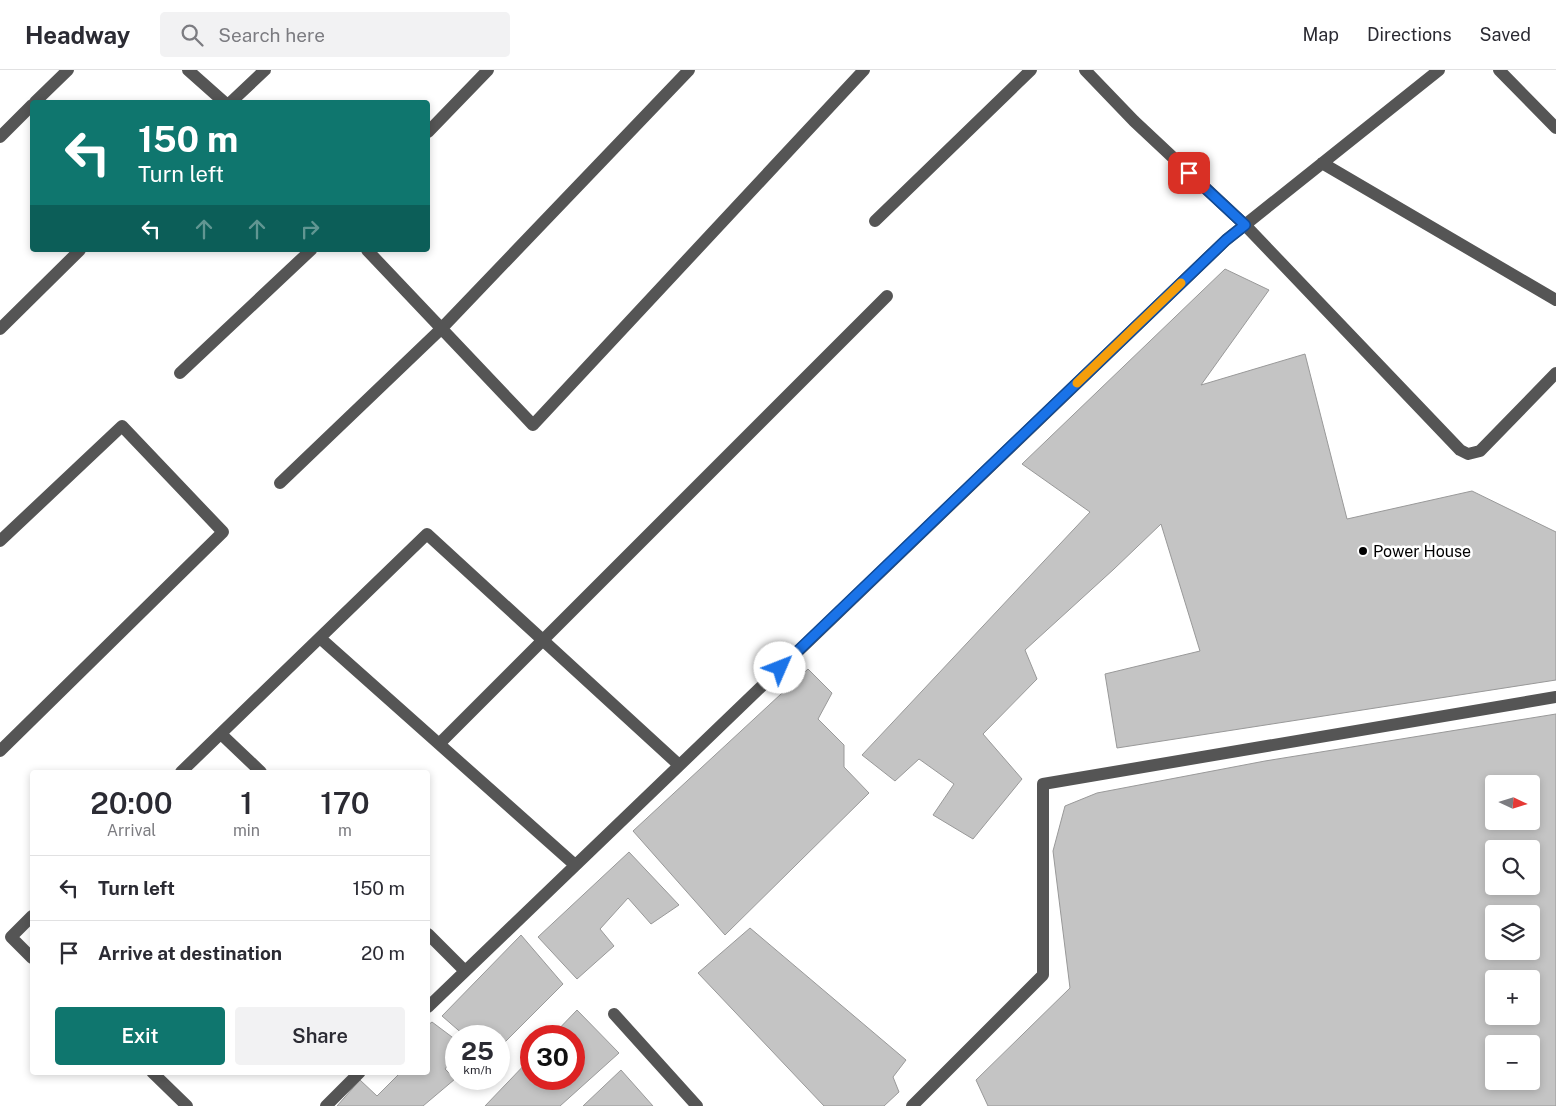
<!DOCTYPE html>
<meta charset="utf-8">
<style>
body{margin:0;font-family:"Public Sans",sans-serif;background:#f2f2f3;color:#2b2b33;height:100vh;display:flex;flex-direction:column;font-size:19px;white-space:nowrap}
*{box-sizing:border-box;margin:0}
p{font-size:16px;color:#7c7c81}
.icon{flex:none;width:28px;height:28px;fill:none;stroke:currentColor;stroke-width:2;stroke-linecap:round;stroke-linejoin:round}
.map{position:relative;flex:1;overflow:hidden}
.drawer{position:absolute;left:30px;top:700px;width:400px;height:305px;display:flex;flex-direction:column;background:#fff;border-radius:5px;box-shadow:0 2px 8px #0003}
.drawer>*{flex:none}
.guide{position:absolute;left:30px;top:30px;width:400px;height:152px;border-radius:5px;box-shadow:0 2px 8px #0003;background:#0f766e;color:#fff;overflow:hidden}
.needle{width:32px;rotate:94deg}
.fabs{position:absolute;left:1485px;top:705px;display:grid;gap:10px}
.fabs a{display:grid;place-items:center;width:55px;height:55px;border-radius:5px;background:#fff;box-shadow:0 2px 8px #0003;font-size:25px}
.speed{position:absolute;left:445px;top:955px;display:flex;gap:10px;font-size:25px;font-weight:700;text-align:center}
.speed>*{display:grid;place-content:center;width:65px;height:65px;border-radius:50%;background:#fff;box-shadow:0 2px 8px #0003;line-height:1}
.speed small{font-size:12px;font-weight:400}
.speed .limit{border:8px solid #d22;background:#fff;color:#111}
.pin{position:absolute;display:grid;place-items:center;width:42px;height:42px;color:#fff;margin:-21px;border-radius:10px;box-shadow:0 2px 8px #0006}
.me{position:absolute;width:55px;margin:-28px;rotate:46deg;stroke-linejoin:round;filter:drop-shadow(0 0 4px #0008)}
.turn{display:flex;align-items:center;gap:18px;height:105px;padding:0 25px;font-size:22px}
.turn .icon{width:65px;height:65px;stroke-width:2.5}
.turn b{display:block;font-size:35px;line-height:42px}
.lanes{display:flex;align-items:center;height:48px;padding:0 25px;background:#0003;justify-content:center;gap:25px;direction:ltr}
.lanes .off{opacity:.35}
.eta{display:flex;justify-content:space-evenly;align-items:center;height:85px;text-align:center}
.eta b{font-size:30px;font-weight:600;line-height:35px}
.primary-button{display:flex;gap:10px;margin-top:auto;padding:10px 25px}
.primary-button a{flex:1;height:58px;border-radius:5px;background:#0f766e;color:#fff;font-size:20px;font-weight:600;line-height:58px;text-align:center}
.primary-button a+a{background:#f2f2f3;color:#2b2b33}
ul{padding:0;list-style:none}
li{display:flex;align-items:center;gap:15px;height:65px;padding:0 25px;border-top:1px solid #e1e1e2}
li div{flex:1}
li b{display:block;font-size:19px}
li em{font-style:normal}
header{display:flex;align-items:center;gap:30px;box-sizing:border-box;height:70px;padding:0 25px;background:#fff;border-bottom:1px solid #e1e1e2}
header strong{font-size:24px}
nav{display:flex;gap:28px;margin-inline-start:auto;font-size:18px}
.search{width:350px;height:45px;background:#f2f2f3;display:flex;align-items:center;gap:12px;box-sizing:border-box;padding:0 18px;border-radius:5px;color:#7c7c81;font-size:19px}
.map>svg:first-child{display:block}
.building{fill:#c4c4c4;stroke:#999;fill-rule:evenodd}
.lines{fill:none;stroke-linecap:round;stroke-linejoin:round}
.minor{stroke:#555;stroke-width:12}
.route-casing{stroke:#114b97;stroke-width:12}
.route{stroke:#1a73e8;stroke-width:9}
.slow{stroke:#f59e0b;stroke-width:9}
.poi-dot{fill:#000;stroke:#fff;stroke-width:2}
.labels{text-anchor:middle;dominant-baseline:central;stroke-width:5;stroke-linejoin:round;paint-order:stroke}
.poi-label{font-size:16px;fill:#000;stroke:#fff;text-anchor:start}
</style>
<header>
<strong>Headway</strong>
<div class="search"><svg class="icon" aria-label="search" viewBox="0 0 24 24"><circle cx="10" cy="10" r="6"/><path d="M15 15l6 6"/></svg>Search here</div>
<nav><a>Map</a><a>Directions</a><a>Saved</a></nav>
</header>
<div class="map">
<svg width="1556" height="1036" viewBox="0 0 1556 1036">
<rect width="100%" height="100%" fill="#fff"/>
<path class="building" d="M1225,199L1269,220L1201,315L1305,284L1347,449L1472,421L1556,462V610L1117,678L1105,604L1200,581L1161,454L1114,499L1025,580L1037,609L983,664L1022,709L973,769L933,745L954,714L919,689L895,711L862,685L1090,442L1022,394Z
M808,599L832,623L818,649L844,675V697L869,723L725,865L633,761Z
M1556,644V1036H988L976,1010L1070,918L1053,781L1065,736L1097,723L1265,691ZM1494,714H1531V751H1494ZM1494,779H1531V816H1494ZM1494,844H1531V881H1494ZM1494,909H1531V946H1494ZM1494,974H1531V1011H1494Z
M629,782L679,835L651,854L628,828L600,859L614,876L577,909L538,867Z
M750,858L906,990L893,1007L899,1022L884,1036H824L698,903Z
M521,865L563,914L499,978V966H465L442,946Z
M577,940L619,983L560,1036H485L531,988V1009H574V966H552Z
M432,952L456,970V984L445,999L455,1009L423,1036H337L360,1010L377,1026L401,1002H428V955Z
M621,1000L653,1036H583Z"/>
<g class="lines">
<path class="minor" d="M188,0L224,32
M1085,0L1134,51L1245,155L1460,380L1468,384L1480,381L1556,303
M1499,0L1556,58
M35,32L68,0
M231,32L265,0
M428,62L488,0
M0,67L32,35
M1322,93L1556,230
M875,151L1031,0
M367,180L533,355L864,0
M0,259L80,180
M180,303L311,180
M280,413L441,259L689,0
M0,471L122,356L223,462L0,681
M320,568L575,795
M221,664L261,702
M439,674L887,226
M181,702L427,464L679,695
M32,846L11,867L32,888
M428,864L465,901
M428,937L1226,170L1439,0
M614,944L697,1036
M152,1002L187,1036
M326,1036L360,1002
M912,1036L1043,905V714L1556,627"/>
</g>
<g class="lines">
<g class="route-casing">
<path id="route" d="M780,598L1226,170L1245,155L1189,103"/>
</g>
<use href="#route" class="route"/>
<path class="slow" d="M1077,313L1181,213"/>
</g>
<circle class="poi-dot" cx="1363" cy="481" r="5"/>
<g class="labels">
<g class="poi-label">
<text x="1373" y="481">Power House</text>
</g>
</g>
</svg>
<div class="fabs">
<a><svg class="needle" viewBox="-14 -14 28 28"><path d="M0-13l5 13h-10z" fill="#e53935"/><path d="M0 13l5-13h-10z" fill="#7c7c81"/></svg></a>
<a><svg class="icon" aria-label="search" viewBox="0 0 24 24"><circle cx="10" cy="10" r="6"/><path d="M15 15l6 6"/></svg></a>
<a><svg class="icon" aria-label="layers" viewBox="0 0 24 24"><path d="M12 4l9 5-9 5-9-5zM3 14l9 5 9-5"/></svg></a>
<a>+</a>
<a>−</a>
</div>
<div class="speed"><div>25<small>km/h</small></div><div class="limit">30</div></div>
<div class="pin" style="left:1189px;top:103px;background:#d93025"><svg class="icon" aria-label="arrive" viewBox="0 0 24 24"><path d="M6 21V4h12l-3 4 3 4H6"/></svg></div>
<svg class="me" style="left:780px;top:598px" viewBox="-20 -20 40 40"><circle r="19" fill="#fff"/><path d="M0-13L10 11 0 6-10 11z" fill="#1a73e8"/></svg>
<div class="guide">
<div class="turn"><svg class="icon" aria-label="left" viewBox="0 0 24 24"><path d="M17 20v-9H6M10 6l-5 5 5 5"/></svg><div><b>150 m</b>Turn left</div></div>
<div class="lanes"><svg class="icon" aria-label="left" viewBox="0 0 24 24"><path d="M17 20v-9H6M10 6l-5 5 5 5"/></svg><svg class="icon off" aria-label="ahead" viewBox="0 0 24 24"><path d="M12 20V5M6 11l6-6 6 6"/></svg><svg class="icon off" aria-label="ahead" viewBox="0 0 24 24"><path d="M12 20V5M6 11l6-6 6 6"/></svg><svg class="icon off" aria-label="right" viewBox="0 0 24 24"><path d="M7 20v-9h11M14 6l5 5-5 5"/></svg></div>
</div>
<section class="drawer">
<div class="eta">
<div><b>20:00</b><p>Arrival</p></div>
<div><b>1</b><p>min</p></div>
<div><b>170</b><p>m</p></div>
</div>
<ul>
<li><svg class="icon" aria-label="left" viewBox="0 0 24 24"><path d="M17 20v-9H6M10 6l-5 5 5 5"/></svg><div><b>Turn left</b></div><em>150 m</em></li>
<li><svg class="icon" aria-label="arrive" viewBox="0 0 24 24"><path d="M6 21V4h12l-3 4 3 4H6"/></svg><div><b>Arrive at destination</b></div><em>20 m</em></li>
</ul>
<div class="primary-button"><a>Exit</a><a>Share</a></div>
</section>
</div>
